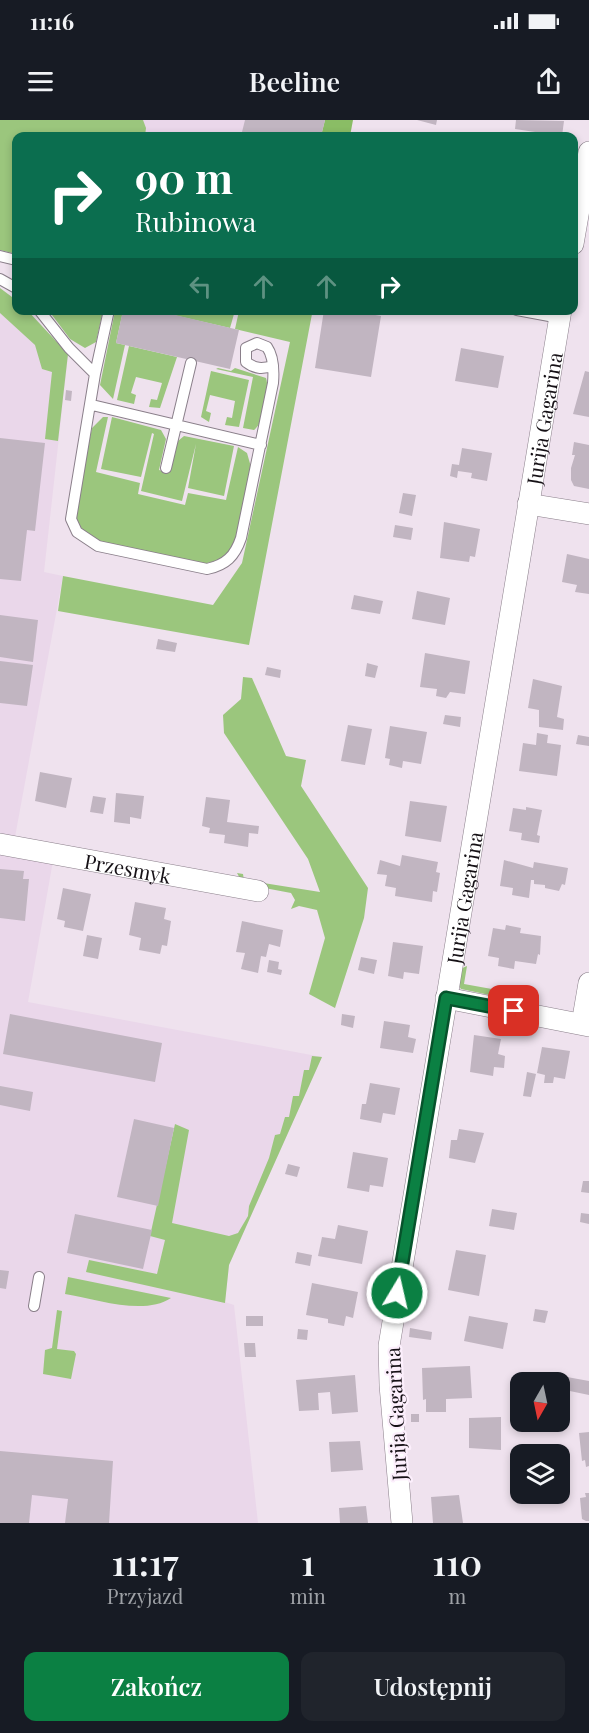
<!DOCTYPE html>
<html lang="pl">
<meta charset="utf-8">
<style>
body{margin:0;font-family:"Playfair Display",serif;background:#20242c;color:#f1f3f6;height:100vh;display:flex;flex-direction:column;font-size:22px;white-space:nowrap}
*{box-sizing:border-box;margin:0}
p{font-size:20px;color:#9ea1a6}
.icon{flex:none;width:33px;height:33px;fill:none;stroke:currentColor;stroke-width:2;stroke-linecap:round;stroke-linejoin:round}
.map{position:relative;height:1403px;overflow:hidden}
.panel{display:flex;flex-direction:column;background:#171b24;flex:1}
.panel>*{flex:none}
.banner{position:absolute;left:12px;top:12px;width:566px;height:183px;border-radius:12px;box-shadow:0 3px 9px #0003;background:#0b6e4f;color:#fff;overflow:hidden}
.needle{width:39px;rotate:189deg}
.tools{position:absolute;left:510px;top:1252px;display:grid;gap:12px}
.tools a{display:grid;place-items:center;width:60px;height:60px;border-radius:12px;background:#171b24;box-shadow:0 3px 9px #0003;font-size:30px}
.pin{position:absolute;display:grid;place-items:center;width:51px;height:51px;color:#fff;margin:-26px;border-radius:12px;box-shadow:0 3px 9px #0006}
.me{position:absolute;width:66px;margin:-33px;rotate:9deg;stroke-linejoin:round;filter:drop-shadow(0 0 4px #0008)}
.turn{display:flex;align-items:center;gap:21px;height:126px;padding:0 24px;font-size:27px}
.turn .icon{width:78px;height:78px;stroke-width:2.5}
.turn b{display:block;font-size:42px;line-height:51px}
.lanes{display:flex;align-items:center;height:57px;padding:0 24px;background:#0003;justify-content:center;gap:30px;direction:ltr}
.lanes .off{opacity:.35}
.eta{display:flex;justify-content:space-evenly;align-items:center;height:102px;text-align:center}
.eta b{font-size:36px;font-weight:600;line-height:42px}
.primary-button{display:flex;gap:12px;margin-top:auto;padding:12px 24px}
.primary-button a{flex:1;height:69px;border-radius:12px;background:#0b8043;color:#fff;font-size:24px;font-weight:600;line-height:69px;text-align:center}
.primary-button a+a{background:#20242c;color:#f1f3f6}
.status{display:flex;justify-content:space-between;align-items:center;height:42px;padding:0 30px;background:#171b24;direction:ltr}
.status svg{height:16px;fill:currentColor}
header{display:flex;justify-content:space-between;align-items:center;height:78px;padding:0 24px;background:#171b24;font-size:27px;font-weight:600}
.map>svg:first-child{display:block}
.built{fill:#ead7ea}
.green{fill:#9bc67d}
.forest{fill:#8abd65}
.building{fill:#c1b5c1}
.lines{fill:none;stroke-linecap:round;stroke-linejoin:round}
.lane-casing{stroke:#8a7f8a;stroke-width:12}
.street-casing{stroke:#8a7f8a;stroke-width:22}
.lane{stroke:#fff;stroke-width:10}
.street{stroke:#fff;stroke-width:21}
.route-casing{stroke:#07532c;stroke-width:15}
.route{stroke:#0b8043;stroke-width:10}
.labels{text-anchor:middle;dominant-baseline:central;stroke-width:4.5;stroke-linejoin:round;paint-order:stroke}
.street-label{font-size:20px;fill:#161116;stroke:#fceffc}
</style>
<div class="status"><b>11:16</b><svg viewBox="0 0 49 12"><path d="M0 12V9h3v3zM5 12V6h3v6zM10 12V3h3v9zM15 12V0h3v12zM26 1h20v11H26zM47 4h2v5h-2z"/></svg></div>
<header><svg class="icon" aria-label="menu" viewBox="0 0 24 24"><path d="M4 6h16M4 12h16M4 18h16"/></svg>Beeline<svg class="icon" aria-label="share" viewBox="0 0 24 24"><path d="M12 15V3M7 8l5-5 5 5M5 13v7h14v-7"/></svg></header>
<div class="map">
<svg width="589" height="1403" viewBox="0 0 589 1403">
<rect width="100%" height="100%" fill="#efe2ee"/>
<path class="built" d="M119,0H353L350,16H117Z
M0,175L68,236L44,452L63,456L15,717L0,714Z
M0,732L53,741L28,882L322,937L229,1145L225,1182L234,1185L258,1403H0Z"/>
<path class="green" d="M0,0H143L146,8L145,16H16V134L0,130Z
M0,168L16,180V190L28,191L68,234L58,321L45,319L52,252L42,249L35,225L0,193Z
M170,190L221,191L234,194L230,208L169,194Z
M299,190L312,194L249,525L58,491L63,456L213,485L242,443L290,222L235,209L239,191Z
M49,191H103L96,222L85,228L70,219Z
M115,191H123L116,223L125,225L113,279L100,265Z
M129,226L177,237L160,288L149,287L151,279L157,280L162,263L136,257L131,273L136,275L134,284L117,280Z
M218,248L231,251L235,248L266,258C270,270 265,302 254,310L243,308L253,257L216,249Z
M211,251L249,260L239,307L225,305L227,297L232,298L235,281L210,275L206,291L211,293L209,302L201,297Z
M103,297H108L96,352L140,363L138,374L185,385L188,373L226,380L238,327L247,333L251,347L236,419L224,439L203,444L98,421L83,411L76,399V385L92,308Z
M112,297L161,310L166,319L159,350L169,353L178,321L184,316L234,326L224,376L188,368L196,324L182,381L141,371L154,314L152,313L141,357L101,349Z
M243,557L252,558L286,636L306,640L301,666L368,768L364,798L335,888L309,874L325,818L317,790L299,786L291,789L295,780L291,773L243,764L237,753L243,754L244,760L320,772L308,739L224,613L223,595L241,579Z
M467,846L464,864L503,871L499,877L461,869L459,866L460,849Z
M312,936L322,937L229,1145L225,1183L86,1152L89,1140L157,1154L165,1120L150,1116L175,1004L189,1010L172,1103L229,1116L238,1113L248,1096L249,1086L269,1038L275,1015L280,1014L285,997H289L293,976H299L304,950H309Z
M68,1157L171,1178C144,1196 96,1179 65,1174Z
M57,1190L62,1191L57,1229L74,1231L76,1234L71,1259L43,1254L45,1230L52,1228Z"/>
<path class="forest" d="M325,0H353L350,16H321Z"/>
<path class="building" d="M245,0H325L321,16H241Z
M417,0H437L436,5Z
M516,0L564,1L562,16L515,9Z
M123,190H154L239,210L230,249L116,223Z
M324,190H347L381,196L371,257L315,248Z
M461,228L504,236L498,268L455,261Z
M585,251L589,252V297L573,294Z
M66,270L72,271L71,281L65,280Z
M0,318L45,323L35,411L27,410L21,461L0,459Z
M574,322L589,325V369L574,366L571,360V348L575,335H572Z
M462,328L492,333L487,361L471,358L472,353L458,351L457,358L450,356L452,344L459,345Z
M403,373L416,375L412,396L399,393Z
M444,402L480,409L475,437L470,436L469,442L440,438Z
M395,405L413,408L411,420L393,417Z
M567,434L589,439V474L575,472L577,465L562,462Z
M417,471L450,478L445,505L412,499Z
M354,475L383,481L380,494L351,489Z
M0,495L38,500L33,542L0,537Z
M158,519L177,523L175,532L156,529Z
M425,533L470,541L465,574L450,572L446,578L436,576L437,569L420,567Z
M0,541L33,545L27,586L0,583Z
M367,543L378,546L375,558L365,556Z
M267,547L281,550L280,558L265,555Z
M533,559L562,566L557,597L564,599L563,610L539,607V590L528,588Z
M445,595L461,597L460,607L443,604Z
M348,605L372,609L365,645L341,641Z
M390,606L427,612L421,644L403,641L402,648L389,645L390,639L385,638Z
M537,613L548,615L547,623L561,625L557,656L519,651L523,623L536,625Z
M578,615L589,617V626L576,624Z
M40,652L72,658L66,688L35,681Z
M116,673L144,676L141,699L130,697V704L114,702Z
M93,676L106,678L103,694L90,692Z
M206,677L230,680L227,702L259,706L258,714L249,713L248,727L224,723L225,715L209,713L210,708L202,706Z
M410,681L447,686L441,722L405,716Z
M526,687L542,690L537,715L540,716L539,723L521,720L522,713L509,711L513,688L526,690Z
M402,735L438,742L436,752L440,753L437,772L433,771L432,782L395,776L396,768L385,766L387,755L377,754L380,740L400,746Z
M504,740L533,748L534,742L568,748L565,765L562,764L559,771L545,768V765L534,764V760H531L529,778L512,775L513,768L500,766Z
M0,749L24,751L23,759H29L25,801L0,798Z
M63,768L91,774L83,811L64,807L65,801L57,799Z
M135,782L166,788L164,799L171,801L167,826L162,825L160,834L139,830L141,818L129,815Z
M242,801L283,810L280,827L269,824L266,837L261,836L258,853L241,849L245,833L236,832Z
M506,805L521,808L520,813L541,816L540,835L538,834L536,844L515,841L514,849L498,846L499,838L488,836L493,808L505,810Z
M87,815L102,818L98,839L83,836Z
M393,822L423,826L419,854L404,852L403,859L388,856Z
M361,837L377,840L374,854L358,850Z
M269,840L279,842L278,849L282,850L281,855L267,852Z
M10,894L162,923L155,962L3,934Z
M342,894L355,896L353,908L341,905Z
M384,901L410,905L408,917L416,919L413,933L380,928Z
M474,915L501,919L498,934L505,936L504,948L494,947L493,956L470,952Z
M542,927L570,931L565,959L554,957L553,963H544L545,955L537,953Z
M527,952L536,954L531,977L523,976Z
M370,963L400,968L395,995L383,993L381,1003L360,999L362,984H366Z
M0,966L33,972L30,991L0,985Z
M134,999L174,1008L158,1086L117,1077Z
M459,1009L484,1013L475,1043L449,1038L451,1020H457Z
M353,1032L388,1038L383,1067L370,1065L369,1072L347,1068Z
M288,1044L300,1047L297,1057L285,1054Z
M583,1061H589V1073L581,1072Z
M492,1089L517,1093L514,1110L489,1106Z
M581,1093L589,1094V1104L580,1102Z
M75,1094L152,1110L143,1149L67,1133Z
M338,1105L368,1111L362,1144L318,1136L322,1117L335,1119Z
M456,1130L486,1135L479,1176L448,1170Z
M297,1132L312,1135L310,1146L295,1143Z
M0,1150L9,1151L6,1169L0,1168Z
M312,1163L358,1172L353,1198L346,1196L344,1206L328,1203V1199L306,1195Z
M535,1189L548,1191L545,1203L533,1201Z
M246,1196H263V1206H246Z
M469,1196L508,1203L503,1229L464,1221Z
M410,1208L432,1212L431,1220L409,1217Z
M298,1209L308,1210L307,1220L297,1219Z
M244,1223H255L256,1237H245Z
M470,1246L472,1278L446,1279V1292H426V1279L423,1280L422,1248Z
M355,1255L358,1292L332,1294L330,1272L318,1273L319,1290L299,1291L296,1260Z
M567,1257L589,1261V1275L565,1270Z
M411,1294H419V1302H411Z
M501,1297V1330L469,1328V1298Z
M589,1312V1346L586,1347L585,1340L582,1341L579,1313Z
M360,1321L363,1350L331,1352L329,1322Z
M0,1331L113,1341L109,1403H65L68,1379L32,1375L29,1403H0Z
M585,1373H589V1401H586L582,1399L580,1378L586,1377Z
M459,1375L463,1403H433L431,1377Z
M366,1386L368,1403H340L339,1388Z"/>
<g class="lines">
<g class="lane-casing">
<path id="lane" d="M0,136L16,140
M0,159L16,168
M39,190L69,228L95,254L71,399L77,412L98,426L207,449C226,445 235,436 241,418L273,263C274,251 274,237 267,227L257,223L246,228V242C255,249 262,249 273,246
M517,190L560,198
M95,254L109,190
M92,285L261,325
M166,348L191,243
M34,1186L39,1157"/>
</g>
<g class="street-casing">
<g id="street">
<path d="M573,124L589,32"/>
<path d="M528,384L589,394"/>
<path id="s1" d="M0,724L258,771"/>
<path d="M446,878L589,906"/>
<path d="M582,904L589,863"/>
<path id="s2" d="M402,1403L390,1265L389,1226L561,190"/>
</g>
</g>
<use href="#lane" class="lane"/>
<use href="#street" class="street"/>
</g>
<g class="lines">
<g class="route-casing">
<path id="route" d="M397,1173L446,878L514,891"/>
</g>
<use href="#route" class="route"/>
</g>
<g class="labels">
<g class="street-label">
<text stroke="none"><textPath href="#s2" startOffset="1118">Jurija Gagarina</textPath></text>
<text stroke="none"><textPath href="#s1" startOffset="130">Przesmyk</textPath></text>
<text stroke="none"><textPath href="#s2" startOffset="632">Jurija Gagarina</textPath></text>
<text transform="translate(395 1294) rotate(-93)">Jurija Gagarina</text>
</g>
</g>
</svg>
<div class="tools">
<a><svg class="needle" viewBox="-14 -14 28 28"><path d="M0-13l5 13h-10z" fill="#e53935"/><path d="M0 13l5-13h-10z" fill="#9ea1a6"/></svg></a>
<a><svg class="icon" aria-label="layers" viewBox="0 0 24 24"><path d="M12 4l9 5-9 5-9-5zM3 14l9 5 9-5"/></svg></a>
</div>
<div class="pin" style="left:514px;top:891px;background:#d93025"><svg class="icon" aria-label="arrive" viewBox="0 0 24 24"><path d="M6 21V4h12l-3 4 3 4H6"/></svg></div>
<svg class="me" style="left:397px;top:1173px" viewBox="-20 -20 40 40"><circle r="17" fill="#0b8043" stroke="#fff" stroke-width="3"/><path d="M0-11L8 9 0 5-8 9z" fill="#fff"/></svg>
<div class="banner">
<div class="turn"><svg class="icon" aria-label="right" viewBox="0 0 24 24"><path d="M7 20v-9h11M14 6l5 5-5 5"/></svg><div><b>90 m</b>Rubinowa</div></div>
<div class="lanes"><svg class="icon off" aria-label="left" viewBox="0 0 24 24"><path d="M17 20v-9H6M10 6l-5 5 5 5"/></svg><svg class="icon off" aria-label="ahead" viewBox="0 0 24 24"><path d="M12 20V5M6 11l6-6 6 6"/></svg><svg class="icon off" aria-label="ahead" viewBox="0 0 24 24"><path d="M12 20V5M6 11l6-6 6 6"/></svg><svg class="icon" aria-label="right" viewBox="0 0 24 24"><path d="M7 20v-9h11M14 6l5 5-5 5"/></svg></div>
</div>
</div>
<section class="panel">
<div class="eta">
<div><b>11:17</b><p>Przyjazd</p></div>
<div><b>1</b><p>min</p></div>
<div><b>110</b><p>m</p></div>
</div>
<div class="primary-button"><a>Zakończ</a><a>Udostępnij</a></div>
</section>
